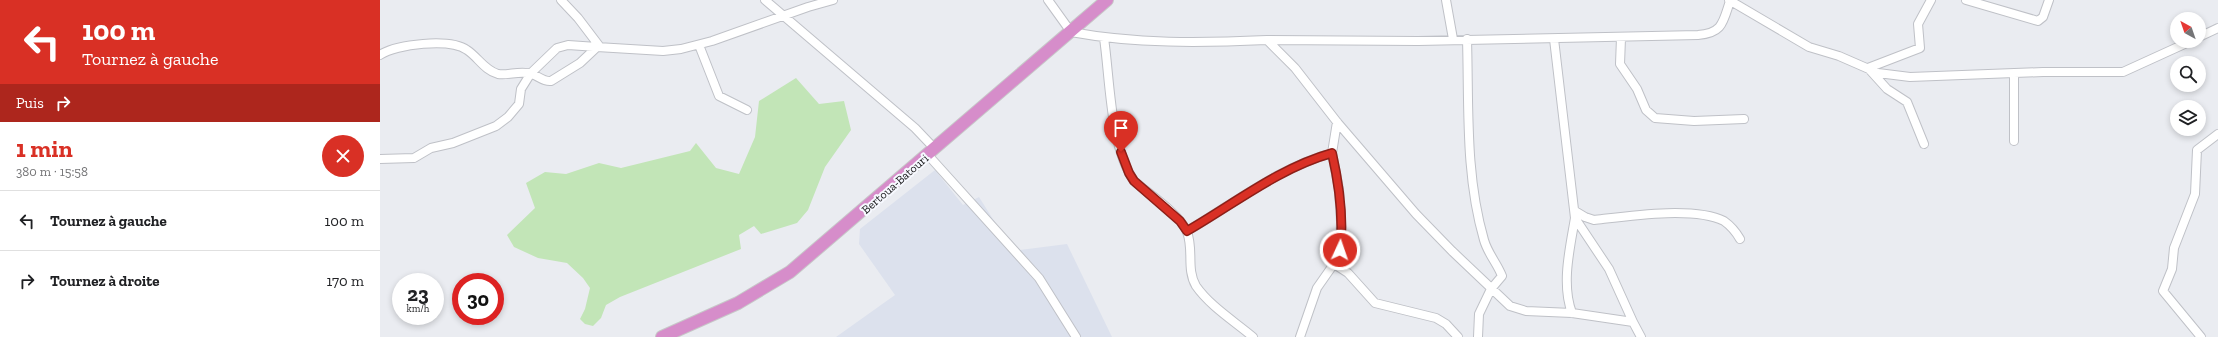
<!DOCTYPE html>
<html lang="fr">
<meta charset="utf-8">
<style>
body{margin:0;font-family:"Zilla Slab",serif;background:#f6f6f6;color:#202124;height:100vh;display:flex;flex-direction:column;font-size:15px;white-space:nowrap}
*{box-sizing:border-box;margin:0}
p{font-size:13px;color:#757577}
.icon{flex:none;width:22px;height:22px;fill:none;stroke:currentColor;stroke-width:2;stroke-linecap:round;stroke-linejoin:round}
.map{position:relative;flex:1;overflow:hidden}
.sheet{display:flex;flex-direction:column;background:#fff;width:380px}
.sheet>*{flex:none}
.hud{background:#d93025;color:#fff;overflow:hidden}
.needle{width:26px;rotate:320deg}
.tools{position:absolute;left:1790px;top:12px;display:grid;gap:8px}
.tools a{display:grid;place-items:center;width:36px;height:36px;border-radius:50%;background:#fff;box-shadow:0 2px 6px #0003;font-size:20px}
.speed{position:absolute;left:12px;top:273px;display:flex;gap:8px;font-size:20px;font-weight:700;text-align:center}
.speed>*{display:grid;place-content:center;width:52px;height:52px;border-radius:50%;background:#fff;box-shadow:0 2px 6px #0003;line-height:1}
.speed small{font-size:10px;font-weight:400}
.speed .limit{border:6px solid #d22;background:#fff;color:#111}
.pin{position:absolute;display:grid;place-items:center;width:34px;height:34px;color:#fff;margin:-41px -17px;border-radius:50% 50% 50% 0;rotate:-45deg;box-shadow:0 0 4px #0007}
.pin .icon{rotate:45deg}
.me{position:absolute;width:44px;margin:-22px;rotate:3deg;stroke-linejoin:round;filter:drop-shadow(0 0 3px #0008)}
.turn{display:flex;align-items:center;gap:14px;height:84px;padding:0 16px;font-size:18px}
.turn .icon{width:52px;height:52px;stroke-width:2.5}
.turn b{display:block;font-size:28px;line-height:34px}
.then{display:flex;align-items:center;height:38px;padding:0 16px;background:#0003;gap:8px;font-size:15px}
.round{display:grid;place-items:center;flex:none;width:42px;height:42px;border-radius:21px;background:#f6f6f6}
.head{display:flex;align-items:center;justify-content:space-between;height:68px;padding:0 16px}
h1{font-size:24px;font-weight:800;line-height:30px;color:#d93025}
ul{padding:0;list-style:none}
li{display:flex;align-items:center;gap:12px;height:60px;padding:0 16px;border-top:1px solid #e0e0e0}
li div{flex:1}
li b{display:block;font-size:15px}
li em{font-style:normal}
main{display:flex;flex:1;min-height:0}
.map>svg:first-child{display:block}
.built{fill:#dce1ed}
.green{fill:#c2e5b7}
.lines{fill:none;stroke-linecap:round;stroke-linejoin:round}
.minor-casing{stroke:#bfc1c7;stroke-width:10}
.highway-casing{stroke:#c7c7c8;stroke-width:14}
.minor{stroke:#fff;stroke-width:8}
.highway{stroke:#d68dca;stroke-width:12}
.route-casing{stroke:#8d1f18;stroke-width:10}
.route{stroke:#d93025;stroke-width:7}
.labels{text-anchor:middle;dominant-baseline:central;stroke-width:4;stroke-linejoin:round;paint-order:stroke}
.street-label{font-size:12px;fill:#161618;stroke:#f7f9ff}
</style>
<main>
<section class="sheet">
<div class="hud">
<div class="turn"><svg class="icon" aria-label="left" viewBox="0 0 24 24"><path d="M17 20v-9H6M10 6l-5 5 5 5"/></svg><div><b>100 m</b>Tournez à gauche</div></div>
<div class="then">Puis<svg class="icon" aria-label="right" viewBox="0 0 24 24"><path d="M7 20v-9h11M14 6l5 5-5 5"/></svg></div>
</div>
<div class="head"><div><h1>1 min</h1><p>380 m · 15:58</p></div><a class="round" style="background:#d93025;color:#fff"><svg class="icon" aria-label="close" viewBox="0 0 24 24"><path d="M6 6l12 12M18 6L6 18"/></svg></a></div>
<ul>
<li><svg class="icon" aria-label="left" viewBox="0 0 24 24"><path d="M17 20v-9H6M10 6l-5 5 5 5"/></svg><div><b>Tournez à gauche</b></div><em>100 m</em></li>
<li><svg class="icon" aria-label="right" viewBox="0 0 24 24"><path d="M7 20v-9h11M14 6l5 5-5 5"/></svg><div><b>Tournez à droite</b></div><em>170 m</em></li>
</ul>
</section>
<div class="map">
<svg width="1838" height="337" viewBox="0 0 1838 337">
<rect width="100%" height="100%" fill="#eaecf1"/>
<path class="built" d="M555,170L583,205L599,197L633,251L687,244L732,337H456L515,295L479,244L480,229Z"/>
<path class="green" d="M416,78L439,104L464,101L471,130L445,167L428,210L417,223L381,234L374,226L359,235L361,249L240,297L226,305L221,318L213,326L205,324L200,319L205,309L210,288L203,278L187,263L158,258L134,247L127,235L155,208L146,183L165,172L186,174L219,163L241,168L310,151L316,143L336,168L359,174L375,137L379,101Z"/>
<g class="lines">
<g class="minor-casing">
<path id="minor" d="M181,0L198,18L220,47
M385,0L535,128L555,149
M668,0L691,32C756,44 821,43 887,40L915,68L957,122L1036,214L1072,251L1130,306L1146,311L1192,313L1253,322L1261,337
M1066,0L1073,39
M1349,0L1429,47L1459,56L1498,73L1530,77L1663,72H1743L1811,41
M1586,0L1658,21L1663,17L1669,0
M1819,37L1838,28
M724,38C730,79 730,147 754,181C769,194 800,214 807,232C814,250 806,269 816,286C830,306 854,321 873,337
M1241,38L1240,64L1257,89L1266,110L1275,118L1314,121L1364,119
M1087,39C1089,106 1085,175 1104,240C1108,254 1117,263 1122,276L1111,289L1099,314L1098,337
M1174,39L1195,218L1229,269L1253,322
M887,40L1038,41L1318,35C1343,33 1343,22 1350,1
M319,45L339,96L367,110
M0,55C16,44 70,38 87,50C98,57 104,70 118,74C128,76 140,70 152,74C158,76 164,82 171,81L200,63L217,47L283,51L301,49L332,41L428,7L453,0
M1634,141V74
M1544,144L1527,102L1507,89L1488,68L1540,48L1538,24L1551,0
M548,155L659,278L696,337
M0,159L34,158L51,148L73,143L116,126L128,117L139,104L141,89L151,73L177,48L188,45L217,47
M1195,211L1205,217L1214,220C1248,216 1314,206 1344,221C1351,226 1356,232 1360,239
M807,231C853,204 900,167 952,153
M954,264L968,273L995,303L1056,318L1066,324L1078,337
M1192,313C1181,284 1190,248 1195,218
M920,337L937,288L958,258L960,250L961,222L959,189L952,153L957,122
M1821,337L1783,291L1792,269L1794,248L1815,194L1817,150L1838,134"/>
</g>
<g class="highway-casing">
<path id="highway" d="M282,337L358,303L410,272L727,0"/>
</g>
<use href="#minor" class="minor"/>
<use href="#highway" class="highway"/>
</g>
<g class="lines">
<g class="route-casing">
<path id="route" d="M741,152L749,173L754,181L800,221L807,231C854,204 899,168 952,153C959,184 964,218 960,250"/>
</g>
<use href="#route" class="route"/>
</g>
<g class="labels">
<g class="street-label">
<text transform="translate(515 184) rotate(-41)">Bertoua-Batouri</text>
</g>
</g>
</svg>
<div class="tools">
<a><svg class="needle" viewBox="-14 -14 28 28"><path d="M0-13l5 13h-10z" fill="#e53935"/><path d="M0 13l5-13h-10z" fill="#757577"/></svg></a>
<a><svg class="icon" aria-label="search" viewBox="0 0 24 24"><circle cx="10" cy="10" r="6"/><path d="M15 15l6 6"/></svg></a>
<a><svg class="icon" aria-label="layers" viewBox="0 0 24 24"><path d="M12 4l9 5-9 5-9-5zM3 14l9 5 9-5"/></svg></a>
</div>
<div class="speed"><div>23<small>km/h</small></div><div class="limit">30</div></div>
<div class="pin" style="left:741px;top:152px;background:#d93025"><svg class="icon" aria-label="arrive" viewBox="0 0 24 24"><path d="M6 21V4h12l-3 4 3 4H6"/></svg></div>
<svg class="me" style="left:960px;top:250px" viewBox="-20 -20 40 40"><circle r="17" fill="#d93025" stroke="#fff" stroke-width="3"/><path d="M0-11L8 9 0 5-8 9z" fill="#fff"/></svg>
</div>
</main>
